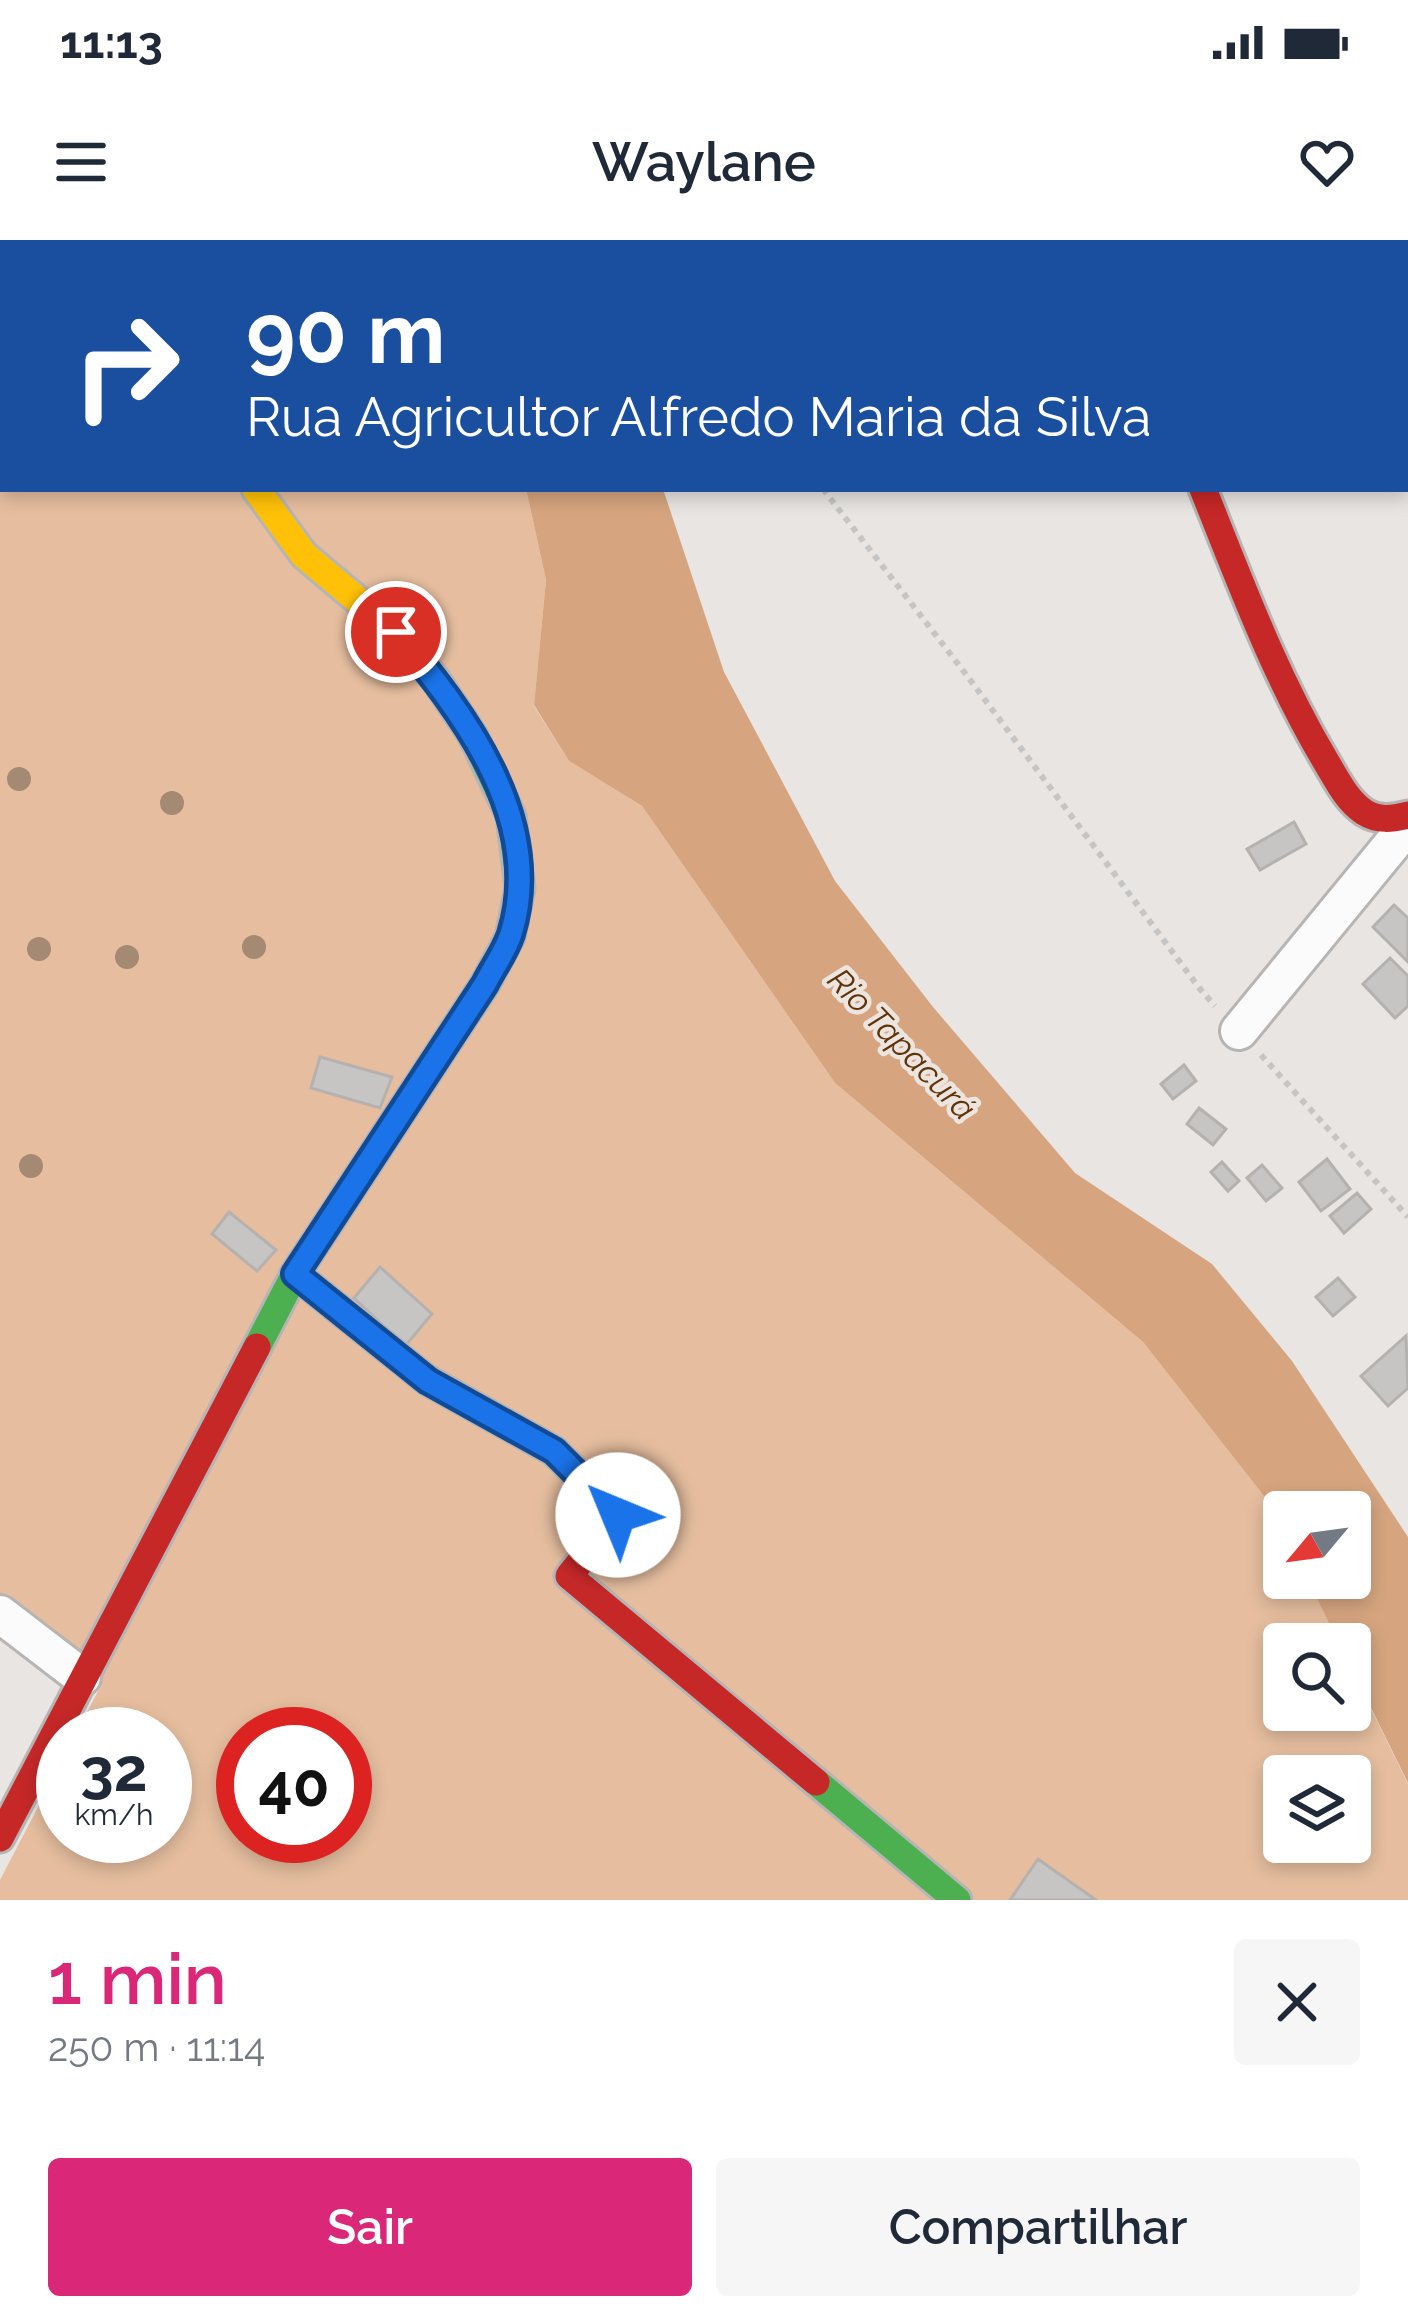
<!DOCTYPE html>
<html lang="pt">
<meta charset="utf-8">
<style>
body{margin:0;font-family:Raleway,sans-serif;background:#f6f6f7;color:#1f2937;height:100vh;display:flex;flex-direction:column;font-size:45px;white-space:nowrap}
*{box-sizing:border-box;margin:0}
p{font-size:39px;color:#747a83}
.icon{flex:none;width:66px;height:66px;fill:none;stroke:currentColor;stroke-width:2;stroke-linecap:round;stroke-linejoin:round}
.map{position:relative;height:1660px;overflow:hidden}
.details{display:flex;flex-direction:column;background:#fff;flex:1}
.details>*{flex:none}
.top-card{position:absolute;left:0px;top:0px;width:1410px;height:252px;box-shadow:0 6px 18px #0003;background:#1a4fa0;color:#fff;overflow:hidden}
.needle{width:78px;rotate:241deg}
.fabs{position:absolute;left:1263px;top:1251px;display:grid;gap:24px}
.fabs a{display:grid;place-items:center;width:108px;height:108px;border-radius:12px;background:#fff;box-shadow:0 6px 18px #0003;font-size:60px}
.speed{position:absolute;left:36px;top:1467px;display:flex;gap:24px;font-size:60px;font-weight:700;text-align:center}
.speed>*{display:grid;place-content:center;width:156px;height:156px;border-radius:50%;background:#fff;box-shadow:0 6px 18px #0003;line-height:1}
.speed small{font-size:30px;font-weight:400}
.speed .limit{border:18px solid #d22;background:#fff;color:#111}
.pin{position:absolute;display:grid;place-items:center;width:102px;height:102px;color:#fff;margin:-51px;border:6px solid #fff;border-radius:50%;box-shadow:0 3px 12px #0007}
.me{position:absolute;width:132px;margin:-66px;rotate:315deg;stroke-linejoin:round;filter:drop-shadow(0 0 9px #0008)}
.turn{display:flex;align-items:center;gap:42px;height:252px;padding:0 48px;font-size:54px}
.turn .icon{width:156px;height:156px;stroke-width:2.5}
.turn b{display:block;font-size:84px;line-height:102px}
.round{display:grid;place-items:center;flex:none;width:126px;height:126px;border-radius:12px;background:#f6f6f7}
.overview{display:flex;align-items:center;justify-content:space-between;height:204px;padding:0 48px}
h1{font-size:72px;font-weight:600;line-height:90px;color:#db2777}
.primary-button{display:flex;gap:24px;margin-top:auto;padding:24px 48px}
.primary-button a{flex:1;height:138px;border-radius:12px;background:#db2777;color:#fff;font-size:48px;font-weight:600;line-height:138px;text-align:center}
.primary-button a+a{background:#f6f6f7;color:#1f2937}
.status{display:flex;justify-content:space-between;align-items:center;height:84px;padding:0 60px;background:#fff;direction:ltr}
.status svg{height:33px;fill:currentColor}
header{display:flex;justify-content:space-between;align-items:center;height:156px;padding:0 48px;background:#fff;font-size:54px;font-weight:600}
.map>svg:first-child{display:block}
.forest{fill:#e6be9f;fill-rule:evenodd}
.water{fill:#d6a57f}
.building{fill:#c7c5c3;stroke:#b4b1af;stroke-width:3}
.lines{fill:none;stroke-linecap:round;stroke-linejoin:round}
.street-casing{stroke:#b7b5b3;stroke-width:42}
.fast-casing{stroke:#b7b5b3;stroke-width:33}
.slow-casing{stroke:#b7b5b3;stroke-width:33}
.jam-casing{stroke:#b7b5b3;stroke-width:33}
.path{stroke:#c6c5c5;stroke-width:6;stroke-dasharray:6 6;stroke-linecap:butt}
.street{stroke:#fcfbfb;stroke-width:36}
.fast{stroke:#4caf50;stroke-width:27}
.slow{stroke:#ffc107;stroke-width:27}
.jam{stroke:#c62828;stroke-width:27}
.tree{fill:#a48a72}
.route-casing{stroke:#114b97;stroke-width:30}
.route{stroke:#1a73e8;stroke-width:21}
.labels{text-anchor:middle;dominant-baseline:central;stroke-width:9;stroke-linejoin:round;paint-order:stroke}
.water-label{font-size:33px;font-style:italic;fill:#5f3207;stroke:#ebe4df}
</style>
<div class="status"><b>11:13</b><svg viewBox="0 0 49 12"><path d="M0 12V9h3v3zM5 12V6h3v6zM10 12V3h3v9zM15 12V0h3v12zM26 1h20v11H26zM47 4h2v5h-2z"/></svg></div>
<header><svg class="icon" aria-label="menu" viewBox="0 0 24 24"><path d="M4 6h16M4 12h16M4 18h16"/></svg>Waylane<svg class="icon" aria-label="heart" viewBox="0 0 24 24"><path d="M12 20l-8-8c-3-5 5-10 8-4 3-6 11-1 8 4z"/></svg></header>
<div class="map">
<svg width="1408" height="1660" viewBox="0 0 1408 1660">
<rect width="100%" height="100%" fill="#e8e5e2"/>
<path class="forest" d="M0,0H472L473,3H3V249H526L546,340L534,466L569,521L642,566L835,843L1143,1102L1271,1265L1284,1292V1338H1307L1339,1404H1284V1470H1350V1426L1408,1544V1660H0V1640L63,1519V1596H165V1494H76L100,1447L0,1368ZM243,1494H345V1596H243ZM1284,1536H1350V1602H1284Z"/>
<path class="water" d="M526,249H663L724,432L835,641L933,767L1075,933L1212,1024L1292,1121L1408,1297V1543L1350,1425V1404H1339L1307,1338H1350V1272H1284V1292L1271,1265L1143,1102L835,843L642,566L569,521L534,465L546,340Z"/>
<path class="building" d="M1294,582L1306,604L1260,630L1247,609Z
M1394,665L1408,678V722L1373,687Z
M1390,718L1408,736V766L1395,778L1363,744Z
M320,817L392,837L380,868L311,848Z
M1184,825L1196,841L1173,859L1161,844Z
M1199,868L1226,889L1213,905L1187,884Z
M1327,919L1350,949L1321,971L1299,942Z
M1222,922L1239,941L1228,951L1211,932Z
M1262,925L1282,948L1266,961L1247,938Z
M1357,953L1371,969L1344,993L1330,976Z
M229,972L276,1010L257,1031L212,994Z
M380,1027L432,1074L405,1106L354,1058Z
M1338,1038L1355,1057L1333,1076L1316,1057Z
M1406,1096L1408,1148L1388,1166L1361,1136Z
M1038,1619L1096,1660H1010Z"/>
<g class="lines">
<g class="street-casing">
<path id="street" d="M86,0L88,3
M1089,0L1090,3
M1407,58H1408
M1239,791L1408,585
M0,1374L82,1437"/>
</g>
<g class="fast-casing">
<path id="fast" d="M257,1107L295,1034L485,744L510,697L520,648L511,576L473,496L436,440L392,389
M816,1542L957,1660"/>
</g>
<g class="slow-casing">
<path id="slow" d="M256,249L304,315L392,389"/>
</g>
<g class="jam-casing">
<path id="jam" d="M1203,249C1240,341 1274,434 1325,520C1336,538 1346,560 1364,572C1378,581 1392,579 1408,575
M295,1034L427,1140L554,1211L618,1275L569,1336L816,1542
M0,1598L257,1107"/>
</g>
<path class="path" d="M712,3V0
M823,249L965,433L1200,749L1215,766
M1261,815L1408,977"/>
<use href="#street" class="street"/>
<use href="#fast" class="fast"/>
<use href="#slow" class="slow"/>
<use href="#jam" class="jam"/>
</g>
<g class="tree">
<circle cx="19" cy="539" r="12"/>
<circle cx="172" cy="563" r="12"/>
<circle cx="254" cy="707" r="12"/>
<circle cx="39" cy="709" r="12"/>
<circle cx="127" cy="717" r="12"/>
<circle cx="31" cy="926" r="12"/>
</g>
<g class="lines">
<g class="route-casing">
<path id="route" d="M396,392C464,474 546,580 511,694C505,712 493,728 485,744L295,1034L428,1141L554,1211L618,1275"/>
</g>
<use href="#route" class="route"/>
</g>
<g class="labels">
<g class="water-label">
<text transform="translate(902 804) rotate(46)">Rio Tapacurá</text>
</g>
</g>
</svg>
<div class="fabs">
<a><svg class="needle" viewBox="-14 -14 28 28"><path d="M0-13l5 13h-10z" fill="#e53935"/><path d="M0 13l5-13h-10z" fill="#747a83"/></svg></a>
<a><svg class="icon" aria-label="search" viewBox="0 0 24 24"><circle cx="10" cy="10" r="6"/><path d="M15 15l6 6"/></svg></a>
<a><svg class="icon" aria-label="layers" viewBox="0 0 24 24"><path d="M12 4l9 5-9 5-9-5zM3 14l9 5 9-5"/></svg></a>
</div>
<div class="speed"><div>32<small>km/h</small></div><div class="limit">40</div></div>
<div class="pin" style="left:396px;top:392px;background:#d93025"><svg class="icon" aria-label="arrive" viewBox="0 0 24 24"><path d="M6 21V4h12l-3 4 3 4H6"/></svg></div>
<svg class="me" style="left:618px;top:1275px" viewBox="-20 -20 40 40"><circle r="19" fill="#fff"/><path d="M0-13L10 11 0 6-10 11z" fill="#1a73e8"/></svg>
<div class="top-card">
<div class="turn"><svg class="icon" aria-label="right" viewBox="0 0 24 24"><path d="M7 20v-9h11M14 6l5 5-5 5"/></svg><div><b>90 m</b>Rua Agricultor Alfredo Maria da Silva</div></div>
</div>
</div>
<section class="details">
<div class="overview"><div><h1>1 min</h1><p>250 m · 11:14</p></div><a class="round"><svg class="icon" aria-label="close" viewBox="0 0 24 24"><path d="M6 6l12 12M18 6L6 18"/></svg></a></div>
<div class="primary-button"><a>Sair</a><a>Compartilhar</a></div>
</section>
